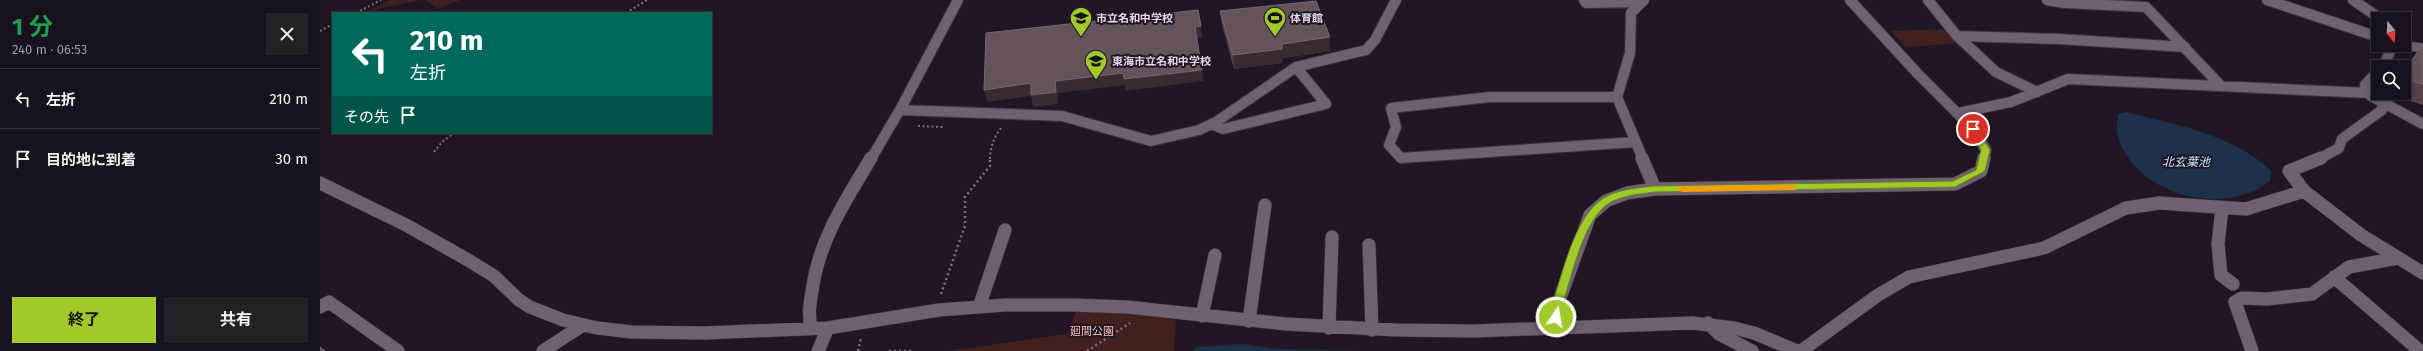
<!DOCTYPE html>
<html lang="ja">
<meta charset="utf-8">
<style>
body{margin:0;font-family:"Fira Sans","Noto Sans JP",sans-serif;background:#261f28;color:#f1f3f6;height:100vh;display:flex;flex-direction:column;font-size:15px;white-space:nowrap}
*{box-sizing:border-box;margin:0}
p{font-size:13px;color:#9f9da3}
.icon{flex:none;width:22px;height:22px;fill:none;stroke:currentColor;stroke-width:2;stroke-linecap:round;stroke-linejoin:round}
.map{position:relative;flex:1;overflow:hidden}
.panel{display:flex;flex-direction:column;background:#19111b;width:320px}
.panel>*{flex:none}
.guide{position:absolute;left:12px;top:12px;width:380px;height:122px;border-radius:0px;box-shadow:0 2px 10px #0003,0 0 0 1px #37313a;background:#00695c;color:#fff;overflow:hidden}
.needle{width:26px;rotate:162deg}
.controls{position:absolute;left:2051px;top:12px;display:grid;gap:8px}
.controls a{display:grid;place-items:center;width:40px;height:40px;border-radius:0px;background:#19111b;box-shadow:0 2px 10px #0003,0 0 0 1px #37313a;font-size:20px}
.pin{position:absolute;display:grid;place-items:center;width:34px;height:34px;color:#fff;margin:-17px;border:2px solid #fff;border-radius:50%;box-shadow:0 1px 4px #0007}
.me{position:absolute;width:44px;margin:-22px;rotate:12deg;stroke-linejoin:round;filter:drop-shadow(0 0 3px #0008)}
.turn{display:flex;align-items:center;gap:14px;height:84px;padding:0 12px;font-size:18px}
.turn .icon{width:52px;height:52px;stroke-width:2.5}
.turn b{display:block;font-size:28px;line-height:34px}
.then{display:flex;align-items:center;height:38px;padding:0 12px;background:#0003;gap:8px;font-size:15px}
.round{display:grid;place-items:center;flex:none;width:42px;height:42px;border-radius:0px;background:#261f28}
.headline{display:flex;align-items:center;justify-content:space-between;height:68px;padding:0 12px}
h1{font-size:24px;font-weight:700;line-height:30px;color:#1e9e55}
.action{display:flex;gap:8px;margin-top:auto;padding:8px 12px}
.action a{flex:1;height:46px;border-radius:0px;background:#a1c92a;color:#111;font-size:16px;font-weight:700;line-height:46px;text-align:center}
.action a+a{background:#261f28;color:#f1f3f6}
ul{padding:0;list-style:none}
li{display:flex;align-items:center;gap:12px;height:60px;padding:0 12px;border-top:1px solid #37313a}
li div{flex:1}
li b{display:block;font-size:15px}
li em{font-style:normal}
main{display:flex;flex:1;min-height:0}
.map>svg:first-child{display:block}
.green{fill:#41211f}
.water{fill:#1d3249}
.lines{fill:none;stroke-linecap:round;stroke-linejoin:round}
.service-casing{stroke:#3a333c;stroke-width:10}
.minor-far1-casing{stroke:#3a333c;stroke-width:12}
.minor-casing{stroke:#3a333c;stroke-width:14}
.tertiary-far1-casing{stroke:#3a333c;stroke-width:12}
.tertiary-casing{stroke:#3a333c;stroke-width:14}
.path-far1{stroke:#7b727d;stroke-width:2;stroke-dasharray:2 2.5;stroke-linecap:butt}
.path{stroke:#7b727d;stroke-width:2.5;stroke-dasharray:2 3;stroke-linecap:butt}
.service{stroke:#6e6271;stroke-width:9}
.minor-far1{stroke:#6e6271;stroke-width:10}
.minor{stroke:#6e6271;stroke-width:13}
.tertiary-far1{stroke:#6e6271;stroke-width:10}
.tertiary{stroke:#6e6271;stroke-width:13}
.wall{fill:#55424a}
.shaded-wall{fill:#3a2a34}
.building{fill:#64535b;stroke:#776870}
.route{fill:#a1c92a;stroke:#69831b}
.slow{fill:#f59e0b}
.labels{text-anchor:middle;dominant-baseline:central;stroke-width:4;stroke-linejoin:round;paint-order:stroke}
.poi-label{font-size:11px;font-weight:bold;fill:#e1dae3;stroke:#211724;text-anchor:start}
.park-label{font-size:11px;fill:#fcc4bf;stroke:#211724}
.water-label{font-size:12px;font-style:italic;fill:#c7e0fd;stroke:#211724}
</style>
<main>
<section class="panel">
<div class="headline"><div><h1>1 分</h1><p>240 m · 06:53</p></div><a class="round"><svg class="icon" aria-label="close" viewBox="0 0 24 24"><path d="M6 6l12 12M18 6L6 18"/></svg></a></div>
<ul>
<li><svg class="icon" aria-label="left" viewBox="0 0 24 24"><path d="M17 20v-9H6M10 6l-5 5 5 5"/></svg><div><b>左折</b></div><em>210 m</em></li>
<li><svg class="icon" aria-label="arrive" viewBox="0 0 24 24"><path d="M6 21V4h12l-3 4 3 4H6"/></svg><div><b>目的地に到着</b></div><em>30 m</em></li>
</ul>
<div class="action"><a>終了</a><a>共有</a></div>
</section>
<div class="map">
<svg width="2103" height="351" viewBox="0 0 2103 351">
<rect width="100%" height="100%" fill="#211724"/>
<path class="green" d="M70,0H100L48,11Z
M106,0H140L118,9Z
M1630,29L1644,43L1586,47L1571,31Z
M757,309L856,319L854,351H629L747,334Z"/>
<path class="water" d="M1806,112C1854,124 1915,135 1951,171L1950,181C1903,219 1810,194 1797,132C1796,127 1798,120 1798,114Z
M923,344L956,349L1038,351H872L877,347Z"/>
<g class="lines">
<g class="service-casing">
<path id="service" d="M2080,45L2103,48"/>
</g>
<g class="minor-far1-casing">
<path id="minor-far1" d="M1264,0L1266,3L1321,2
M1608,0L1637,36L1676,72L1717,92
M1727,0L1745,3L1826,7L1901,86
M1947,0L2058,37
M2033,0L2061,19
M1637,36L1739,39L1865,47
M2063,67L2073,45
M2058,71L2045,85L2051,96L2103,124
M1297,97H1170L1071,108L1076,127L1069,145L1081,158L1316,142
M580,110L742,116L831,141L879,130L896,122L976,67L1046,50L1055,40L1076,0
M1638,113L1691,102L1748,79L2049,93
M891,124L903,129L1006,104L976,67
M551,159L581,108L638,0
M1323,159L1297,97L1310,53L1311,13L1324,0
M1999,159L2019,148L2022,139L2062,110V103"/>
</g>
<g class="minor-casing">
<path id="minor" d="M1322,158L1335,189
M0,183L86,225L148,260L174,276L199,300L210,307L243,320L277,328L312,332L384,333L508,328L619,310L685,305H752L807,307L966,324L1076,330L1154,331L1372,323L1414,328L1434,333L1477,351
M1984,191L1969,171L2001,158
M1902,208L1898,244L1901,275L1913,284
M1049,245L1052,330
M2014,277L2100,351
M0,307L9,302L78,351
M659,307L685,230
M882,316L895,255
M929,321L945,205
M1388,323L1399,334L1432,351
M491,327C488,314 490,304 492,291C499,239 525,202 551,158
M1009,328L1012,237
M223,351L263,325
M498,351L508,328
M1481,351L1558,295L1589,277L1724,248L1806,208L1839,203L1926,209L1984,191L2041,235L2103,273
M1932,351L1915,302L1922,298L1947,299L1992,294L2029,267L2078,258"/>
</g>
<g class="tertiary-far1-casing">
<path id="tertiary-far1" d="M1530,0L1598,74L1653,129L1666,150L1664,159"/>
</g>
<g class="tertiary-casing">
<path id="tertiary" d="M1236,326V309L1270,215L1286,201L1307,193L1335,189L1635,184L1661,171L1664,158"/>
</g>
<path class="path-far1" d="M36,13L61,0
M306,13L327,0
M0,31L13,24
M598,126L623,127
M114,152L122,142L134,133
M670,159C670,147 674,137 681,128"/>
<path class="path" d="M621,294L645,226V197L670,166V158
M538,351L541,338
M569,351H592
M767,351L810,323"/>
<use href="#service" class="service"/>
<use href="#minor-far1" class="minor-far1"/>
<use href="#minor" class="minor"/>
<use href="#tertiary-far1" class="tertiary-far1"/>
<use href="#tertiary" class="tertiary"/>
</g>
<path class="wall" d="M900,11L1010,51L963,58L962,63L914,69L902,25Z
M2103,45V105L2074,96L2075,93H2084V70Z"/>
<path class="shaded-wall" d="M881,26L882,37L876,38L875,27Z
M1010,37V51L963,58L962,63L914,69L913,55L962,44Z
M882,70L883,81L805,91L804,79Z
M803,73L805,85L738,93V104L713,107L711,96L667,102L664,90L711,83Z"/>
<path class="building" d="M996,1L1010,37L962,44V49L913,55L900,11Z
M878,10L881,26L875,27L882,70L804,79L803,73L735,81L736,92L711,95V83L664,90L666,33Z
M2103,45V84L2085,79L2090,71L2085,69Z
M0,347L5,351H0Z"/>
<path class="route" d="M1650,127H1656L1670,150L1665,171L1635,187L1335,192C1320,194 1305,195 1291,202C1263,217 1251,280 1241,309V317L1236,321L1231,317V309C1242,276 1253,220 1282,199C1297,189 1318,188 1335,186L1633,181L1656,170L1661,150L1649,129Z"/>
<path class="slow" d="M1473,185L1476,186V190L1362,192L1357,189L1362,186Z"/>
<defs>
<g id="school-pin" transform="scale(1.15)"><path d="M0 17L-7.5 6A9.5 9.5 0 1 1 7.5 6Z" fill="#a1c92a" stroke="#211724"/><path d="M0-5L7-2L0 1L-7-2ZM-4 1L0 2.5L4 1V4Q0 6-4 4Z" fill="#111"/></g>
<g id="stadium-pin" transform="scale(1.15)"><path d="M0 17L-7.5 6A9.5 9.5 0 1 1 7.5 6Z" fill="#a1c92a" stroke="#211724"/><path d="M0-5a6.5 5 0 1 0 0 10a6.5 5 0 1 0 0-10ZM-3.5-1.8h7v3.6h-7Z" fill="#111"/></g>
</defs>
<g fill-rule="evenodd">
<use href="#school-pin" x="761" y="18"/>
<use href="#stadium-pin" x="955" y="18"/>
<use href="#school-pin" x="776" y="61"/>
</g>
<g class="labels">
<g class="poi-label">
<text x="776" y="18">市立名和中学校</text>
<text x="970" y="18">体育館</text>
<text x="792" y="61">東海市立名和中学校</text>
</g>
<g class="park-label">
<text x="772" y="331">廻間公園</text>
</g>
<g class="water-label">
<text x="1866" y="162">北玄葉池</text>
</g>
</g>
</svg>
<div class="controls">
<a><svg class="needle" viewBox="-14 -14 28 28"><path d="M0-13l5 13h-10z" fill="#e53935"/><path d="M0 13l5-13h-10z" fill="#9f9da3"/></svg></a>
<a><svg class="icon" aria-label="search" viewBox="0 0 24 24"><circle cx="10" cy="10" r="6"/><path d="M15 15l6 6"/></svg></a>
</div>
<div class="pin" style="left:1653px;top:129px;background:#d93025"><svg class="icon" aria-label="arrive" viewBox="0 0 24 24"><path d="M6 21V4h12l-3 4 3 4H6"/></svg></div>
<svg class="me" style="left:1236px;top:317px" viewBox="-20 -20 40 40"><circle r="17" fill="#a1c92a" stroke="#fff" stroke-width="3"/><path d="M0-11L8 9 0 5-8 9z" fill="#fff"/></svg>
<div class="guide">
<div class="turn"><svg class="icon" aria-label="left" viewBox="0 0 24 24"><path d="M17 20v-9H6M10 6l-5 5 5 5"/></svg><div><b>210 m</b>左折</div></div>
<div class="then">その先<svg class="icon" aria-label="arrive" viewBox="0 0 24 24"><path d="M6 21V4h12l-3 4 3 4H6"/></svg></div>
</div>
</div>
</main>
